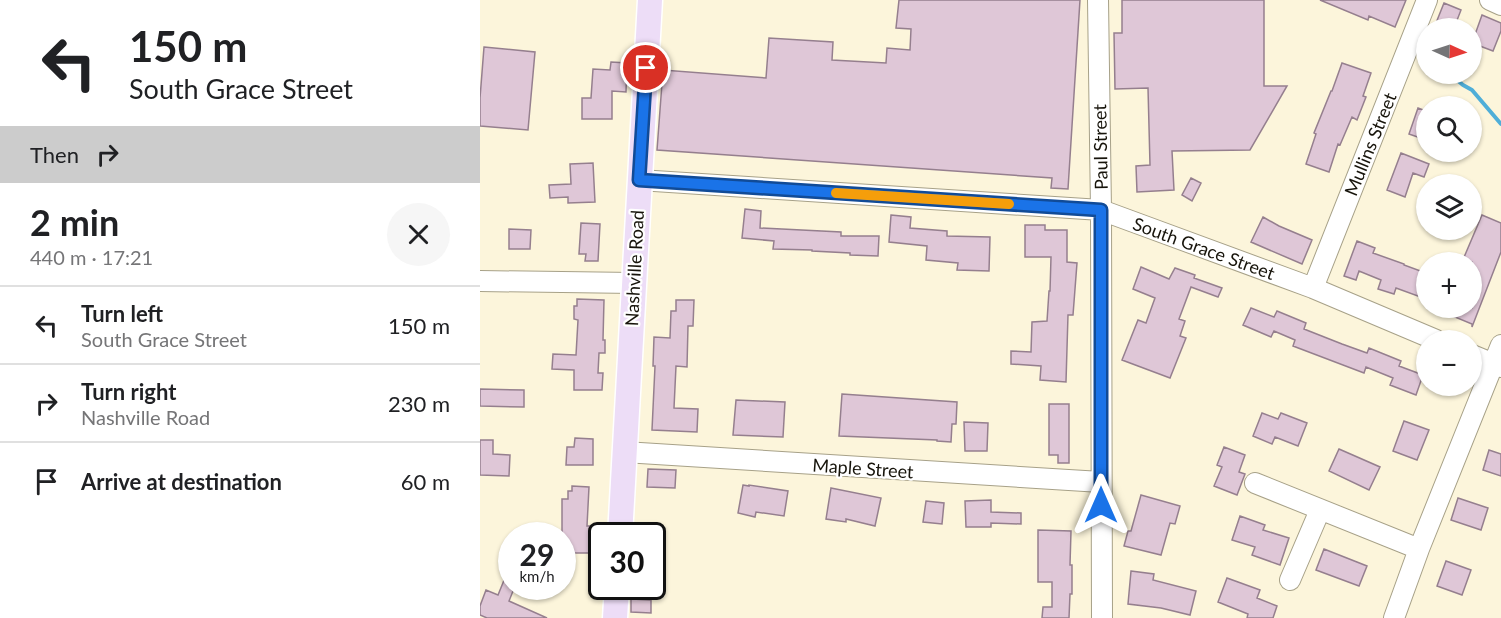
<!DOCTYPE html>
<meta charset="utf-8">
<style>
body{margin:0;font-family:Lato,sans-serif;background:#f6f6f6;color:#202124;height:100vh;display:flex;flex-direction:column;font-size:22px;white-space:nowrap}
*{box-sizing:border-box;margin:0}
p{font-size:20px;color:#757577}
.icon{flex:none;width:33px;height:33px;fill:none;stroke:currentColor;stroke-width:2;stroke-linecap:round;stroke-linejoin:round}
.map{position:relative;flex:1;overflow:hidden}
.sheet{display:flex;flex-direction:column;background:#fff;width:480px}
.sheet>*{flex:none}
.guide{background:#fff;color:#202124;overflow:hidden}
.needle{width:39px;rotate:93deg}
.controls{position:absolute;left:936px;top:18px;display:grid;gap:12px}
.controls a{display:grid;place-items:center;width:66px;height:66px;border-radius:50%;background:#fff;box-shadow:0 2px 4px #0004;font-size:30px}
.speed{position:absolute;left:18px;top:522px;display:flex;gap:12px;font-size:30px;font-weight:700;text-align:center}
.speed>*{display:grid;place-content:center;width:78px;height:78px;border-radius:50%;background:#fff;box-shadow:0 2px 4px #0004;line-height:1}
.speed small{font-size:15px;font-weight:400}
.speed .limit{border:3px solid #111;border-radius:9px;background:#fff;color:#111}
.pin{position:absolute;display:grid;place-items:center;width:51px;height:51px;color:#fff;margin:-26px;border:3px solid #fff;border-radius:50%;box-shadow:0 2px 6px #0007}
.me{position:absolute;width:66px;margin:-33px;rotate:0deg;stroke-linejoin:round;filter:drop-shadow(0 0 4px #0008)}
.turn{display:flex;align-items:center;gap:21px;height:126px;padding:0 30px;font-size:27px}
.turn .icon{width:78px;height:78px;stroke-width:2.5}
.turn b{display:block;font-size:42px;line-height:51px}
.then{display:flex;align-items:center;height:57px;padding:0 30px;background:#0003;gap:12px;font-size:22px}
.round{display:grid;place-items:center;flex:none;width:63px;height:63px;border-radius:32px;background:#f6f6f6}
.head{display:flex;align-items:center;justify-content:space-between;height:102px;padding:0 30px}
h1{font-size:36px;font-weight:700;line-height:45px}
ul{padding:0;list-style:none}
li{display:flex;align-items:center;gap:18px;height:78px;padding:0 30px;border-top:2px solid #e0e0e0}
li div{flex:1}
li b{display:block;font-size:22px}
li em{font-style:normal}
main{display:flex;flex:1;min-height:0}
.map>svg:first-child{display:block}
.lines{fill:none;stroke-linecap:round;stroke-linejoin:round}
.stream{stroke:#4faed8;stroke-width:4}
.building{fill:#dfc7d7;stroke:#957f8e;stroke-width:1.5}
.minor-casing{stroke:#a7a188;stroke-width:22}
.major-casing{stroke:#fff;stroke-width:27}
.minor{stroke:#fff;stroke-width:20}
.major{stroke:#edddf7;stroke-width:24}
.route-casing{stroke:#114b97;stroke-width:15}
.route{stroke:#1a73e8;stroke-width:10}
.slow{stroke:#f59e0b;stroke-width:10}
.labels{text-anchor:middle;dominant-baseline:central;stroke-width:4.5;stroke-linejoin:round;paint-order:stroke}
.street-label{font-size:18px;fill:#17140b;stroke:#fff}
</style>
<main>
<section class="sheet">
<div class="guide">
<div class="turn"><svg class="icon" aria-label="left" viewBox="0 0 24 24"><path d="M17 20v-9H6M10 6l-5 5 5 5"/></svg><div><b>150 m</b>South Grace Street</div></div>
<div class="then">Then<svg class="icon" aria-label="right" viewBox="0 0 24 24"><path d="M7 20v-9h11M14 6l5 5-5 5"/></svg></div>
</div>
<div class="head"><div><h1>2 min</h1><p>440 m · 17:21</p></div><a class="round"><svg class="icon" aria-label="close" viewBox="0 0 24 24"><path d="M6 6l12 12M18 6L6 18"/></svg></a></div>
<ul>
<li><svg class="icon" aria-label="left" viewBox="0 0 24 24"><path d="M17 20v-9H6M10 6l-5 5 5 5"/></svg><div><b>Turn left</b><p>South Grace Street</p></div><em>150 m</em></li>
<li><svg class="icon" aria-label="right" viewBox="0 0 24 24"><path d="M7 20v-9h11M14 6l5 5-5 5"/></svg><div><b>Turn right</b><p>Nashville Road</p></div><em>230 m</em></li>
<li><svg class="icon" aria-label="arrive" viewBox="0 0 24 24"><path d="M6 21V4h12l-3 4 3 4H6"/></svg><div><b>Arrive at destination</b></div><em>60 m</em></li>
</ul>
</section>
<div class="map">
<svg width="1021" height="618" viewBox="0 0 1021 618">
<rect width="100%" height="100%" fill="#fcf5db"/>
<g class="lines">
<path class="stream" d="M973,74L977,80L983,85L992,90L1021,124"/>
</g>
<path class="building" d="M419,0H600L588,189L571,188L572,178L177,150L183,70L286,78L289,38L353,42L352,60L406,63L407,48L430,50L431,29L416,28Z
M642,0H784V86H807L770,150L692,151L694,190L657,192L656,166L670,165L668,88L635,89L634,33H642Z
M840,0H926L915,27L889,16L888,20Z
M964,3L981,10L974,28H954Z
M1002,15L1021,23V31L1013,51L992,43Z
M4,47L55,52L48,130L0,126V98Z
M131,62L147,63L146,92L132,91V119H102V98H111L113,69L130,70Z
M862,63L891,73L883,96L886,97L877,120L872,117L860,145L858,144L849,172L826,164L836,134L834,133L851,91H852Z
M938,108L946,111V140L929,134Z
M921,153L949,164L944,177L933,173L925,197L907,190Z
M113,163L115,202L88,203V197L70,198L69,185L91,184L90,164Z
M711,178L721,183L712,201L702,195Z
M265,209L281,211L280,228L361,232V236H399L398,256L370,255V253L332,251V250L293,249L294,241L262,238Z
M411,215L431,217L430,228L467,231V236L510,237L509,271L477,270L478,263L446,260L447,246L409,242Z
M1002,215L1021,223V252L992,327V324L970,315L974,308H992V262H982Z
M783,217L799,226L832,240L822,264L771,242Z
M101,223L120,224L118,261H105L106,254H99Z
M545,225H565V230H587V262L597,263L593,315H588L586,382L560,380L561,366L531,364V351L551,352L552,322L567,321L569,291H570L571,257H545Z
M29,229L51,230L50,249H29Z
M877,241L895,248L893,253L924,264V265L946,273V299L916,288L914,294L898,289L901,280L879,271L876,280L864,276Z
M661,267L689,279L695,268L715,275L714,278L742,288L738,297L711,287L699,319L705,321L700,336L706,338L690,378L642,360L658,320L666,323L675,298L653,289Z
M97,299L124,300L123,340H125V353H119L118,373H123L122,390H94V370L72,369L73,354L96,355L98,320L94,319V306H97Z
M196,300H214L213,326H208L207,367L196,366L194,408L218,409L217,432L172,430L175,366H173L174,337L190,338L191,311H196Z
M771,308L794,317L797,311L826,323L824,329L862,344L887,353L889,348L921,361L919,366L943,375L936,395L910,385L913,378L886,367L884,373L813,346L815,340L794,331L791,337L763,325Z
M0,389L44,390V407L0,406Z
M362,394L477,402L476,424H472L471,442L457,441V440L359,436Z
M256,400L305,402L303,437L253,435Z
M569,404H589V463H578V455H569Z
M782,413L798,419L801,413L827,423L818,446L795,437L792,444L773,436Z
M924,421L949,430L937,460L913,451Z
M484,422L508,423L507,451H485Z
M95,438L113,439V465H86L87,447H94Z
M0,440H13V454L30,455L29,476L0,475Z
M744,447L765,455L759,472L765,474L757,495L734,486L742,467L737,465Z
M859,449L900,467L889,490L849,471Z
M1009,450L1021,454V476L1003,470Z
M168,469L196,470L195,488L167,487Z
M263,485L269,486V485L308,491L304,516L276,512L275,517L258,513Z
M92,486L109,487L107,526H112L111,553H82V499H88V491H92Z
M351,488L401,498L395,526L366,519V522L346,519Z
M661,495L700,506L695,524L690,523L681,555L644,546L648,531H651Z
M978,498L1008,508L1001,530L971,520Z
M511,500V512L541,513V524L511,523V527H486L485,501Z
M446,501L464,503L462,524L443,522Z
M760,516L785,525L783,530L809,538L800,565L772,555L775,547L752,540Z
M558,530L591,531L590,565H592V594H590L589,618H562L563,607H572V582H558Z
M844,549L887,566L879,586L836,570Z
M966,561L991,570L982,595L957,586Z
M31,563L32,586H35L29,601L67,618H7L0,615V606L6,590L18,595Z
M651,571L674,574L673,580L716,591L710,615L681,608L648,604Z
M747,578L780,590L777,598L797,606L793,618H767L768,614L738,602Z
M151,599L171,600V613L151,612Z"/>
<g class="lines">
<g class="minor-casing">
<path id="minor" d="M618,0L621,210L622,618
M1010,0L1021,5
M159,180L621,210L833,288L956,340
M0,281L154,283
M833,288L947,0
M992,355L1021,367
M144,452L621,482
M775,483L939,549
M810,580L840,510
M914,618L939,549L1021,345"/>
</g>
<g class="major-casing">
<path id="major" d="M140,536L170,0
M135,618L137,586"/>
</g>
<use href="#minor" class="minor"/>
<use href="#major" class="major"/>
</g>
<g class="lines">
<g class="route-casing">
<path id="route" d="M166,68L159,180L621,210V505"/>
</g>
<use href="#route" class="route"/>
<path class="slow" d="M356,193L529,204"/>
</g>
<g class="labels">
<g class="street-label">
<text transform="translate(890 144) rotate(-68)">Mullins Street</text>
<text transform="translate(620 147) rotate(-91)">Paul Street</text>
<text transform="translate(724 248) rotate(20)">South Grace Street</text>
<text transform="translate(154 268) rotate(-87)">Nashville Road</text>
<text transform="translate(383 468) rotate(4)">Maple Street</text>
</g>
</g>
</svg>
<div class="controls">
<a><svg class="needle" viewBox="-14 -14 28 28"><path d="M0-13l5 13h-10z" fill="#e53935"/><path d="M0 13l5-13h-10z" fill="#757577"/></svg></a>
<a><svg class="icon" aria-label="search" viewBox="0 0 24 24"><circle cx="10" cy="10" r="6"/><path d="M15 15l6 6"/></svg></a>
<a><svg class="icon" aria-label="layers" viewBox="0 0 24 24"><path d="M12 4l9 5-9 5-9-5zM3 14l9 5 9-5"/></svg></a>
<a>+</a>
<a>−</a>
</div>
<div class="speed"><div>29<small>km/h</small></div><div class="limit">30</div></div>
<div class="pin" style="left:166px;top:68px;background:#d93025"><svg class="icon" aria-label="arrive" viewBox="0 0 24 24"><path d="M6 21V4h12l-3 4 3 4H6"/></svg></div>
<svg class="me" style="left:621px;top:505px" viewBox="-20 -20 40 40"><path d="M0-17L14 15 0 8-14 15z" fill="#1a73e8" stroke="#fff" stroke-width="4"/></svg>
</div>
</main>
